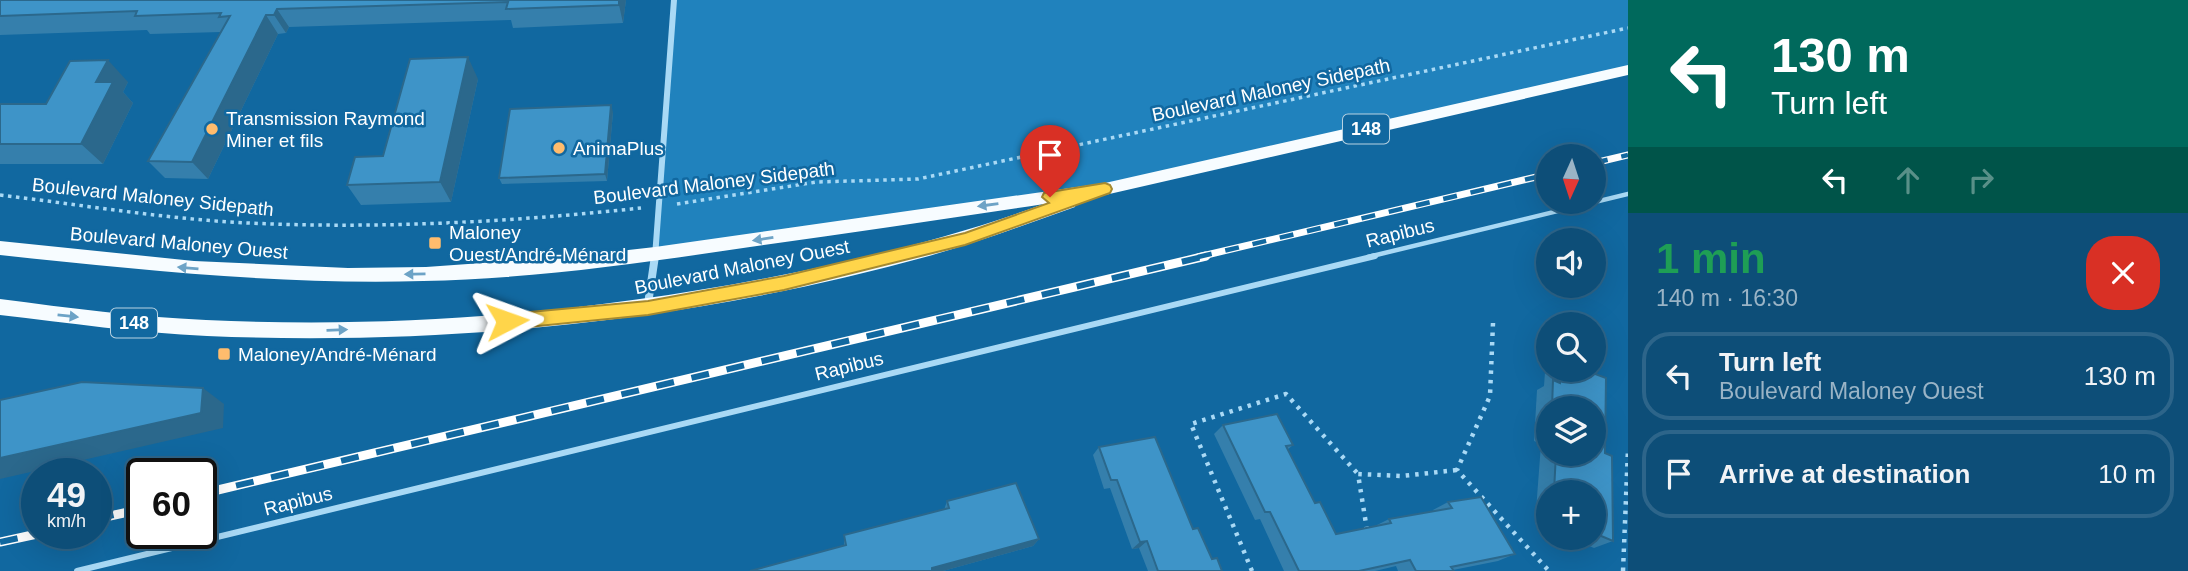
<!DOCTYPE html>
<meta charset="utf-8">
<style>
body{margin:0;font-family:Arial,sans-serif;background:#16557d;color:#f1f3f6;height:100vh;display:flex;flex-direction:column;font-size:26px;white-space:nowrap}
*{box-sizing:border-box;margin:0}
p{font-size:23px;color:#9ab4c6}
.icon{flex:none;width:38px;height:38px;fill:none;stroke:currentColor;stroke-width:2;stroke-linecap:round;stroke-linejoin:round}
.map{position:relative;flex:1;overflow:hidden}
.panel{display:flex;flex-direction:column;background:#0d4e78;width:560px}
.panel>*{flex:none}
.top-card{background:#00695c;color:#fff;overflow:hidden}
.needle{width:46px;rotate:183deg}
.buttons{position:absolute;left:1536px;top:144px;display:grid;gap:14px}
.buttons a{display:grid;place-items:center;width:70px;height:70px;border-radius:50%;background:#0d4e78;box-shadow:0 7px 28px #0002,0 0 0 2px #2d658a;font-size:35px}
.speed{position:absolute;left:21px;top:458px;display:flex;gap:14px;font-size:35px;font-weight:700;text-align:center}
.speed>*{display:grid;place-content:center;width:91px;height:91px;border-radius:50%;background:#0d4e78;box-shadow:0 7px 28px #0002,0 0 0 2px #2d658a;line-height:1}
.speed small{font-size:18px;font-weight:400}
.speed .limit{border:4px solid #111;border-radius:10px;background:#fff;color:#111}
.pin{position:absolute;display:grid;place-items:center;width:60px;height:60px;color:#fff;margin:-72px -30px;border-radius:50% 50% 50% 0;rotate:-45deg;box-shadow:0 0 7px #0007}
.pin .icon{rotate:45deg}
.me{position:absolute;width:77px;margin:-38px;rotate:86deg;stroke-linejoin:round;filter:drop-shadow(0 0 5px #0008)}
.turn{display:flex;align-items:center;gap:24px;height:147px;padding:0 28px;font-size:32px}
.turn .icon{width:91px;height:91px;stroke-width:2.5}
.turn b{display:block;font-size:49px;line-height:60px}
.lanes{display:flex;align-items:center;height:66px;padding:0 28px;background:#0003;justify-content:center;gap:35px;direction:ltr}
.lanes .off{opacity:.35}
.round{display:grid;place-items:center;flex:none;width:74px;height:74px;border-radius:28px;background:#16557d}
.summary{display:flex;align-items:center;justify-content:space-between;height:119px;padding:0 28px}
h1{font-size:42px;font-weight:800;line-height:52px;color:#1e9e55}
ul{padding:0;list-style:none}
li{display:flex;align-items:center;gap:21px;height:88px;margin:0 14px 10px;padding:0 14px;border:4px solid #2d658a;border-radius:28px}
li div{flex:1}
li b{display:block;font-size:26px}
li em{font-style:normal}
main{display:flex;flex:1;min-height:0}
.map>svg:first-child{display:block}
.green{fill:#2082bd}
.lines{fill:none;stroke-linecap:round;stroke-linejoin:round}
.path-far1{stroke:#a9d9f5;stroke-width:3.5;stroke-dasharray:3.5 4.5;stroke-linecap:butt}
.path{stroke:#a9d9f5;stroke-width:4.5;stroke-dasharray:3.5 6;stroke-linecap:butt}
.service-far1{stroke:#a9d9f5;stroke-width:4.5}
.service{stroke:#a9d9f5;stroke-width:6}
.minor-far1{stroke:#a9d9f5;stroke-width:6}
.minor{stroke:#a9d9f5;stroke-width:8}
.primary{fill:#f7fcff;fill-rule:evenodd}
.rail-far1-casing{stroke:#fff;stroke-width:7}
.rail-casing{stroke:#fff;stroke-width:9}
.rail-far1{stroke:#1168a0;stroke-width:4.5;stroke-dasharray:14;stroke-linecap:butt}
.rail{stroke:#1168a0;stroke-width:6;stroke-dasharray:18;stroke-linecap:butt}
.wall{fill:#357fac;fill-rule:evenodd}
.shaded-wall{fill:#2b688c}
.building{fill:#3e94c8;stroke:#2b688c;stroke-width:2}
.oneway{fill:#6da3c6}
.route{fill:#ffd54a;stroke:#a68a30;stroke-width:2}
.poi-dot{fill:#ffbc6d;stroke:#1168a0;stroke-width:2.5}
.labels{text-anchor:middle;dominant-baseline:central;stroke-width:5;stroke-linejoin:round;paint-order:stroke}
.shield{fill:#1168a0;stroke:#b8d2e2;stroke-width:2}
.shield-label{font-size:18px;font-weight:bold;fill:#fff}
.street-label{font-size:19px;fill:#fff;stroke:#1168a0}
.poi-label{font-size:19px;fill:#fff;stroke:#1168a0;text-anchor:start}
</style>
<main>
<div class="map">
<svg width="1628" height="571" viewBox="0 0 1628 571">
<rect width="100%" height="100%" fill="#1168a0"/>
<path class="green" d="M674,0H1628V70L1105,189L655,254Z"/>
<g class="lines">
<path class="path-far1" d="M0,195C83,205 165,219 248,223C380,229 510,222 641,208
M677,204L817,182L918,179L1628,28"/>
<path class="path" d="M1493,323L1490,396L1457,470L1549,571
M1367,530L1358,474L1402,476L1457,470
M1252,571L1191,424L1286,394L1358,474
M1623,571L1628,449"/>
<path class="service-far1" d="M1368,257L1628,194"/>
<path class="service" d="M77,571L1375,256"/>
<path class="minor-far1" d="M655,257L674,0"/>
<path class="minor" d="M648,304L655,256"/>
<path class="primary" d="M1628,65V75L1105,195L1076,200L1075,207C1027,224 979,242 929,256C695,321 450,346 207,336C138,333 69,323 0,315V299C69,308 137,317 206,320C398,329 589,313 777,276C868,258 956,236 1044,204C946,219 848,233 750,247C642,263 532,279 423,281C281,285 141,270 0,255V241L194,261L348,268L426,267L566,257L655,247L1105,183Z"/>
<g class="rail-far1-casing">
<path id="rail-far1" d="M1594,163L1628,155
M1198,257L1549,174"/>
</g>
<g class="rail-casing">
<path id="rail" d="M201,494L1206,256
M96,519L142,509
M0,542L37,534"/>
</g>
<use href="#rail-far1" class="rail-far1"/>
<use href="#rail" class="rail"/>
</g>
<path class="wall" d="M0,0H626L623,23L513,28L511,20L289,27L286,33L278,34L208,179L165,178L148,161L221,32L150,34L147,30L0,35Z
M478,79L451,202L361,205L347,185Z
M128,82L123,92L133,103L103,164H0V104H46Z
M613,112L607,181L502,184L499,178Z
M1549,369H1582L1606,378L1605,453L1612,456L1613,541L1594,548L1567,537H1594V492H1549V530L1535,524L1541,444L1534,441L1537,390L1544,386L1545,372ZM1549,408H1594V453H1549Z
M1223,425L1293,445L1287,450L1315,503L1336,534L1375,526L1389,519L1434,511L1433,510L1448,502L1515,554L1498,561L1453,570L1454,571H1398L1396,566L1375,571H1284L1260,519L1255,520L1214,434Z
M1099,447L1193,529L1212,559L1222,571H1148L1139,548L1132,549L1110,488L1104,489L1093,455Z
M947,501L1039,539L1033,546L943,571H750L844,545V535L944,510Z"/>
<path class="shaded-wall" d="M619,0H626L623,23L619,5Z
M277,9L289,27L286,33L274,15Z
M266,15L278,34L208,179L192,162Z
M468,57L478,79L451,202L440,182Z
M108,60L128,82L123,92L133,103L103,164L81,144L96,82Z
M611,105L613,112L607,181L605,174Z
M203,388L224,404L223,428L0,479V458Z
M1039,539L1033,546L943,571H930L932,568Z
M1147,541L1139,548L1132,549L1140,542Z"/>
<path class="building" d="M0,0H619V5L506,9L508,2L277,9L274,15H266L192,162L148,161L230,16L219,17L221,13L135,16L137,11L0,16Z
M468,57L440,182L347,185L355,157L383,156L410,59Z
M108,60L96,82H113L81,144H0V104H46L70,61Z
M611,105L605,174L499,178L510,109Z
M1561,369H1582L1606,378L1605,453L1612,456L1613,541L1594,533V492H1554L1556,453H1594V408H1552L1553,380L1560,383Z
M82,382L203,388L201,413L0,458V400Z
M1277,414L1293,445L1286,446L1315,503L1320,502L1336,534L1391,523L1389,519L1452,508L1448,502L1481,497L1515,554L1451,567L1454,571H1416L1410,560L1359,571H1299L1270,512H1265L1223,425Z
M1155,437L1193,529L1198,528L1212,559L1217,558L1222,571H1158L1147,541L1140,542L1117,480H1111L1099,447Z
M1016,483L1039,539L932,568V571H750L846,545L844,535L949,508L947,501Z"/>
<defs><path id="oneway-solid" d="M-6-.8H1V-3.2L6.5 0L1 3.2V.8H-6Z" transform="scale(1.75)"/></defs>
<g class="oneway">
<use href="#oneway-solid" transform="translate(988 205) rotate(172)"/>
<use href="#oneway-solid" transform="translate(763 239) rotate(171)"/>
<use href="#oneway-solid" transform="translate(188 268) rotate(-175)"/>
<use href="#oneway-solid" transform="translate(415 274) rotate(179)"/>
<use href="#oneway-solid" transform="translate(68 316) rotate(6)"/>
<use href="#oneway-solid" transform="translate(337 330) rotate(-2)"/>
</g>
<path class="route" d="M1105,183L1110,185L1112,189L1110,193L965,245L784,290L648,315L507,329L501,326L499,321L501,316L507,314L648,301L784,276L965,233L1049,203L1042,197L1044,193Z"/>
<g class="poi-dot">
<circle cx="212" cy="129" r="7"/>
<circle cx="559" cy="148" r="7"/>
<rect x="428" y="236" width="14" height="14" rx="3.5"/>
<rect x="217" y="347" width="14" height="14" rx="3.5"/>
</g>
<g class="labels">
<g class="shield">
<rect x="1343" y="114.5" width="46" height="29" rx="5"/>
<rect x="111" y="308.5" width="46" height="29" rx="5"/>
</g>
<g class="shield-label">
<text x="1366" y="129">148</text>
<text x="134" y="323">148</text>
</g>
<g class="street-label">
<text transform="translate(1271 90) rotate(-12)">Boulevard Maloney Sidepath</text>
<text transform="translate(714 183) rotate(-7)">Boulevard Maloney Sidepath</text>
<text transform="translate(153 197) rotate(6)">Boulevard Maloney Sidepath</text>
<text transform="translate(1400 233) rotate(-14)">Rapibus</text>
<text transform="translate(179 243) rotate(5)">Boulevard Maloney Ouest</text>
<text transform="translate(742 267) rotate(-11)">Boulevard Maloney Ouest</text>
<text transform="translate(849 366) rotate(-14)">Rapibus</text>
<text transform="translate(298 501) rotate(-14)">Rapibus</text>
</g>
<g class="poi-label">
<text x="226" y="118">Transmission Raymond<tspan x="226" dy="22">Miner et fils</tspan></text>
<text x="573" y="148">AnimaPlus</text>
<text x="449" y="232">Maloney<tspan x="449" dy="22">Ouest/André-Ménard</tspan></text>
<text x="238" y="354">Maloney/André-Ménard</text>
</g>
</g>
</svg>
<div class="buttons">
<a><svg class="needle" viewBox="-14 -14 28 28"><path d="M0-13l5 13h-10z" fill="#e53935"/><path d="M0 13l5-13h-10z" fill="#9ab4c6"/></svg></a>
<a><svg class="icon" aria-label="sound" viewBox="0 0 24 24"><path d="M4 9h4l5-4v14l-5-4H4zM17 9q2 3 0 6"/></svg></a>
<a><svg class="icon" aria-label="search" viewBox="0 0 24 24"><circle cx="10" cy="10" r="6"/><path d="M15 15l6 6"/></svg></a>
<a><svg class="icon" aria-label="layers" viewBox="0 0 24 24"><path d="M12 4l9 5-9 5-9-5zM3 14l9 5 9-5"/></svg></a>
<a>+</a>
</div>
<div class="speed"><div>49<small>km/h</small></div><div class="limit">60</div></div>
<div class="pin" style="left:1050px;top:197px;background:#d93025"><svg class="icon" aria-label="arrive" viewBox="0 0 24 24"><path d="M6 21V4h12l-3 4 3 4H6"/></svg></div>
<svg class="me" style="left:507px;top:321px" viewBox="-20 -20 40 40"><path d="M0-17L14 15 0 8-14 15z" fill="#ffd54a" stroke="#fff" stroke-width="4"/></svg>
</div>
<section class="panel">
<div class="top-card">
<div class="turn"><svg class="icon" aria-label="left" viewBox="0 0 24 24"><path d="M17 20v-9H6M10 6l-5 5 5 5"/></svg><div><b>130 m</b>Turn left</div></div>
<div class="lanes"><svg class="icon" aria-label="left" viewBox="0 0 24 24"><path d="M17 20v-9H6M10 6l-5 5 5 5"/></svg><svg class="icon off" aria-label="ahead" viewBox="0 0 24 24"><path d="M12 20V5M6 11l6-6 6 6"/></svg><svg class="icon off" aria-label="right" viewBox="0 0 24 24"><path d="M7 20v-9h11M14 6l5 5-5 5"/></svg></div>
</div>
<div class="summary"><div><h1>1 min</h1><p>140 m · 16:30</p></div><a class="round" style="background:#d93025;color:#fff"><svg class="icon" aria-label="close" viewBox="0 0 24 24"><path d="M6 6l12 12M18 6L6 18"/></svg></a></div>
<ul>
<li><svg class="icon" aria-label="left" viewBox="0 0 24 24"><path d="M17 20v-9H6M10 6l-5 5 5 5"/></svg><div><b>Turn left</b><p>Boulevard Maloney Ouest</p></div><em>130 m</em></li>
<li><svg class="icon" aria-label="arrive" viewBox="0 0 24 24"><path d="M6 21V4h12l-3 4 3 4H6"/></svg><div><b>Arrive at destination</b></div><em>10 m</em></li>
</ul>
</section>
</main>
